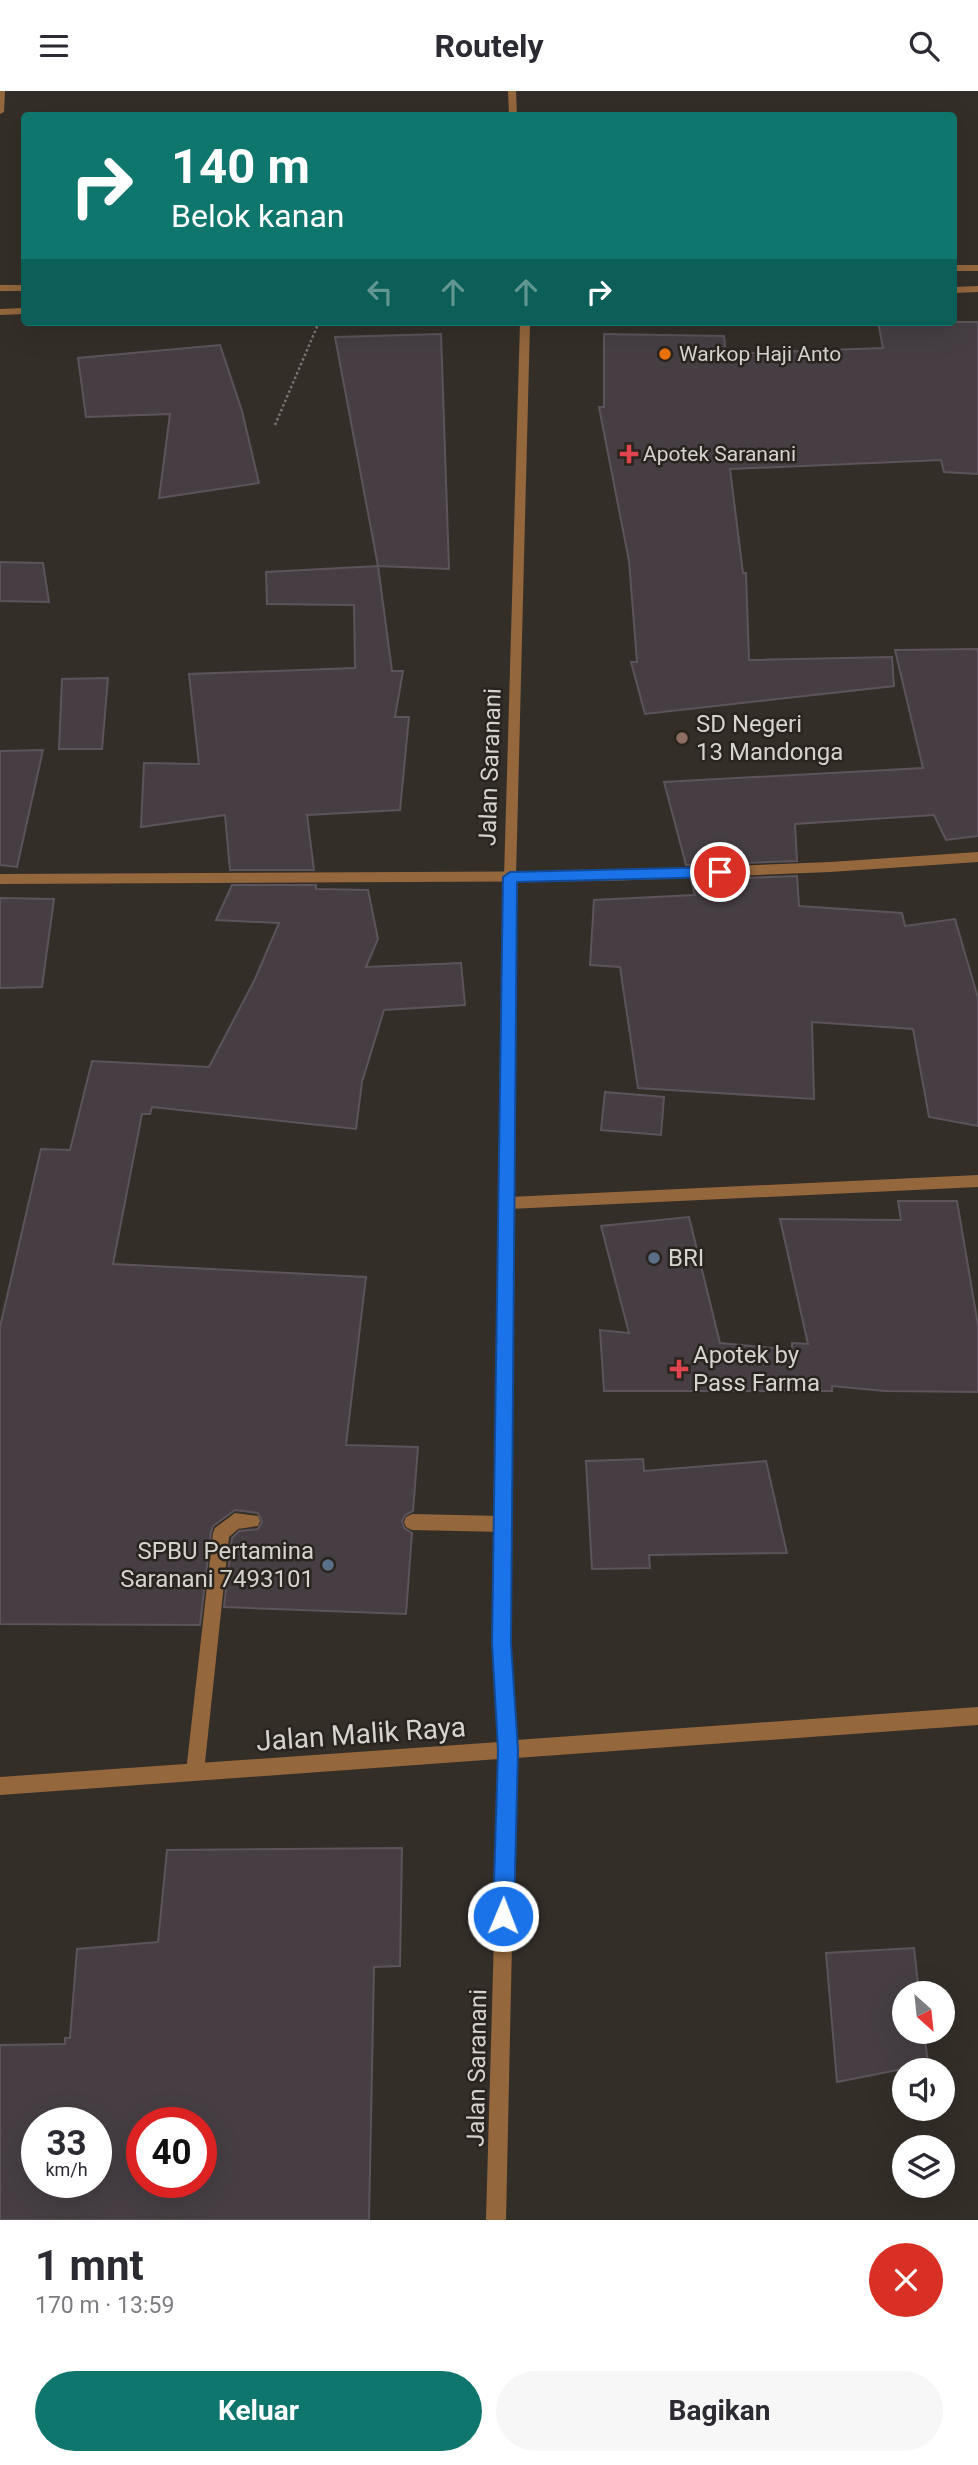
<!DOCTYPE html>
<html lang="id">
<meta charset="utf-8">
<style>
body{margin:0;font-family:Roboto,sans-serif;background:#f7f7f7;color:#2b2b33;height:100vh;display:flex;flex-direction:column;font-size:26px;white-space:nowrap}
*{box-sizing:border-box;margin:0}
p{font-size:23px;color:#7c7c81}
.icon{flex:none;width:38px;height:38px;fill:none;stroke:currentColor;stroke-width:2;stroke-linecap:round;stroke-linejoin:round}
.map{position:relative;height:2129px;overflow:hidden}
.panel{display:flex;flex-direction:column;background:#fff;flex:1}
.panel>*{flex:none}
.banner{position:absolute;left:21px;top:21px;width:936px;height:214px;border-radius:7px;box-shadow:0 7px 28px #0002;background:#0f766e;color:#fff;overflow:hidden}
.needle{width:46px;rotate:153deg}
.buttons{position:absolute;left:892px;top:1890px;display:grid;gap:14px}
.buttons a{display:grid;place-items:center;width:63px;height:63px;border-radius:50%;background:#fff;box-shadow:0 7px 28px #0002;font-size:35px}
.speed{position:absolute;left:21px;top:2016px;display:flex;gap:14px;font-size:35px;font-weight:700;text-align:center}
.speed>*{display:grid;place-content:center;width:91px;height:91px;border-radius:50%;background:#fff;box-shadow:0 7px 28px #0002;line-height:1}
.speed small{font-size:18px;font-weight:400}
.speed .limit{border:10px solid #d22;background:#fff;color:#111}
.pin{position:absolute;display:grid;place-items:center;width:60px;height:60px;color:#fff;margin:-30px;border:4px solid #fff;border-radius:50%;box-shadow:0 2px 7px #0007}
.me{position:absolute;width:77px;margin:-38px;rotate:1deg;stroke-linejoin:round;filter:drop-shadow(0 0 5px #0008)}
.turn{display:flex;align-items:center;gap:24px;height:147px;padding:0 35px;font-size:32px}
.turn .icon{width:91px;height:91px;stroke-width:2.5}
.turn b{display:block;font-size:49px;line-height:60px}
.lanes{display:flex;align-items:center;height:66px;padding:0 35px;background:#0003;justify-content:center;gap:35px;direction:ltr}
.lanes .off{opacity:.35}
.round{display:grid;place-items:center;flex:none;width:74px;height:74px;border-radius:37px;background:#f7f7f7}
.headline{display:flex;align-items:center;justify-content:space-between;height:119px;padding:0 35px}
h1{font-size:42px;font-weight:700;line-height:52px}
.button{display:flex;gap:14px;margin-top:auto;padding:14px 35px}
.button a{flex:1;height:80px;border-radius:42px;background:#0f766e;color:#fff;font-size:28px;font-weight:700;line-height:80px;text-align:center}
.button a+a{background:#f7f7f7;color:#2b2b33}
header{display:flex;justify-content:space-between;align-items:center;height:91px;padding:0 35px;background:#fff;font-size:32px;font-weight:700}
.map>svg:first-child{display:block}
.building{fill:#463e43;stroke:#5c545a;stroke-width:2;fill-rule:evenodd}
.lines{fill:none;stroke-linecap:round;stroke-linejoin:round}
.path{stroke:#79746f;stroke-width:2.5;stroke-dasharray:2.5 2.5;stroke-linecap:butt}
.service{fill:#94673d;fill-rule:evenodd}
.minor{fill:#94673d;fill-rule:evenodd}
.tertiary{fill:#94673d;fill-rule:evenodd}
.route{fill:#1a73e8;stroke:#114b97;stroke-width:2}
.food-dot{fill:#e8710a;stroke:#2a241e;stroke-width:2.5}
.health-dot{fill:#e0444e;stroke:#2a241e;stroke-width:2.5}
.education-dot{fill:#8d6e63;stroke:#2a241e;stroke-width:2.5}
.service-dot{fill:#5c6f8a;stroke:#2a241e;stroke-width:2.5}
.labels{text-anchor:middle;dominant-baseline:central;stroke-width:5;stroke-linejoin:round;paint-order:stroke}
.far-poi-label{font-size:21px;fill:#d6d2ce;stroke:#2a241e;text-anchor:start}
.poi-label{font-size:24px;fill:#d6d2ce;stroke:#2a241e;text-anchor:start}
.street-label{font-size:24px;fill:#d6d2ce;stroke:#2a241e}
.near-street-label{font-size:28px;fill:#d6d2ce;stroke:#2a241e}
</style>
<header><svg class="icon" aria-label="menu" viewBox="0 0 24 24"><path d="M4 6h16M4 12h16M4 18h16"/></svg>Routely<svg class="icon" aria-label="search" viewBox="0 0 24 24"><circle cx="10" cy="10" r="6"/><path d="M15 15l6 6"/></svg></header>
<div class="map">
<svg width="978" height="2129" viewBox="0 0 978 2129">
<rect width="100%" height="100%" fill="#342e28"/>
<path class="building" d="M878,231H978V383L944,381L941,369L730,378L743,482H746L749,569L892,566L894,595L645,623L631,571H637L629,470L599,316H604V243L724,245L726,263L883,257Z
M441,243L449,478L378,475L335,246Z
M220,254L242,320L259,392L159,407L170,323L86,326L78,267Z
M0,471L43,472L49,511L0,510Z
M378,475L392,580H403L395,626H409L400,719L307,724L314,779H230L225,724L141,736L144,672L199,673L189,583L355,577L354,514L267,513L266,481Z
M978,558V745L946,749L934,724L795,733L797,770L686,774L664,691L923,677L895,559Z
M108,587L102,658H59L62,588Z
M43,659L17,776L0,774V660Z
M797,785L799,815L902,822L905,835L955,828L978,907V1035L929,1026L913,938L812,931L814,1008L638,997L620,876L590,874L594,809L695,804L691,789Z
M232,794H316V798L368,799L378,848L366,876L461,872L465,914L384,919L362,991L356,1038L152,1016L150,1023H142L113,1173L366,1186L346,1354L418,1356L413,1420L405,1424L402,1430L404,1437L412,1442L406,1523L224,1516L232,1447L239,1440L258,1438L262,1431L258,1422L235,1419L213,1435L211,1441L200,1534L0,1533V1236L41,1058L70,1059L92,970L209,976L255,888L279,832L216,829Z
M0,807L54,808L42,896L0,897Z
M605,1001L664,1006L661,1044L601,1039Z
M898,1110H957L978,1234V1301L885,1300L832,1295V1300H604L600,1239L629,1242L601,1135L689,1126L720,1252L792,1259V1252L808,1253L780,1128L901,1129Z
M643,1368L644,1380L766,1370L787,1462L649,1464L650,1477L592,1478L586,1370Z
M402,1757L400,1875L374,1876L369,2129H0V1954L65,1953V1947H70L77,1858L158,1851L167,1759ZM37,2032H96V2091H37ZM142,2032H201V2091H142Z
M914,1857L919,1902H905V1941H924L928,1973L837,1991L826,1862Z"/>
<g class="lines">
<path class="path" d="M275,334L319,231"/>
<path class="service" d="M235,1422L258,1425L260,1430L258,1435L238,1438L229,1446L204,1681L201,1687L195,1690L189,1687L186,1681L213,1442L215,1437Z
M412,1423L503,1425L509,1428L511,1433L509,1438L503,1441L412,1439L406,1436L404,1431L406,1426Z"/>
<path class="minor" d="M0,0H5L4,21L0,23Z
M978,761V771L830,781L609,790L0,793V783L609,780L830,771Z
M978,1084V1096L509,1118L504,1116L502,1112L504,1108L509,1106Z"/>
<path class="tertiary" d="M508,0H516L517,24H509Z
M954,174H978V180H954Z
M0,194H24V200H0Z
M978,195V201L954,202V196Z
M24,217V223L0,224V218Z
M520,231H530L516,786L509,1552L516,1649L978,1616V1634L516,1667L506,2129H486L499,1668L0,1704V1686L499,1651L493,1552L504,786Z"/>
</g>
<path class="route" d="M720,776L727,781L720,786L517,791L511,1552L518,1659L514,1825L511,1832L503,1835L496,1832L493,1825L498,1659L492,1552L503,786L510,781Z"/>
<circle class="food-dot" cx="665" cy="263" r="7"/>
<g class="health-dot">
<path d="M625.5 352.5h7v7h7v7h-7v7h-7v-7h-7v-7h7z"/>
<path d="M675.5 1267.5h7v7h7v7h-7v7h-7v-7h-7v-7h7z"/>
</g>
<circle class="education-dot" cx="682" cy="647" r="7"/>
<g class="service-dot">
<circle cx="654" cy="1167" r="7"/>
<circle cx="328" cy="1474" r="7"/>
</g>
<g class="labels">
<g class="far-poi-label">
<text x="679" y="263">Warkop Haji Anto</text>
<text x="643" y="363">Apotek Saranani</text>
</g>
<g class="poi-label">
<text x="696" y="633">SD Negeri<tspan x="696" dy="28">13 Mandonga</tspan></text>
<text x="668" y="1167">BRI</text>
<text x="693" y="1264">Apotek by<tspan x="693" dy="28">Pass Farma</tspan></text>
<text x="314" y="1460" text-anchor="end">SPBU Pertamina<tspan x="314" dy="28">Saranani 7493101</tspan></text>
</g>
<g class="street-label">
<text transform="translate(490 676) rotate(-88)">Jalan Saranani</text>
<text transform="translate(477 1977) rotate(-89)">Jalan Saranani</text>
</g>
<g class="near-street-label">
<text transform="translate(361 1643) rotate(-4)">Jalan Malik Raya</text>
</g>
</g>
</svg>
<div class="buttons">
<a><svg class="needle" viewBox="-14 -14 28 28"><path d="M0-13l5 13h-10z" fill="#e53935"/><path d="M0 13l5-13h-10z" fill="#7c7c81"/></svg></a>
<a><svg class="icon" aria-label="sound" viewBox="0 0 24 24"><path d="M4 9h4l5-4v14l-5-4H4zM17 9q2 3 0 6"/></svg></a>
<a><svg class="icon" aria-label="layers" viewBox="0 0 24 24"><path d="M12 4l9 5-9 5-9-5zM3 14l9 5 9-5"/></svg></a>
</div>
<div class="speed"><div>33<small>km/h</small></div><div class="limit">40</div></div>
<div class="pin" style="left:720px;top:781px;background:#d93025"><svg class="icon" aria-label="arrive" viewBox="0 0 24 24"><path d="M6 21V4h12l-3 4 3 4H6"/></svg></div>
<svg class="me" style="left:503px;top:1825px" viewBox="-20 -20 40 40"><circle r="17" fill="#1a73e8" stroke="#fff" stroke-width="3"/><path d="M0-11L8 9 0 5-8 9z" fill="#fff"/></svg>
<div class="banner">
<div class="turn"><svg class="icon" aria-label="right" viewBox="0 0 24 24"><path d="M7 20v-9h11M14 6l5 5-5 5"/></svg><div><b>140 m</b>Belok kanan</div></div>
<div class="lanes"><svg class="icon off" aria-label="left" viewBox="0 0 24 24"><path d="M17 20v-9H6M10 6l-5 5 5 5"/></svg><svg class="icon off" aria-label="ahead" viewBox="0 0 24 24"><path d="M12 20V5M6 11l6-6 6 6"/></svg><svg class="icon off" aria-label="ahead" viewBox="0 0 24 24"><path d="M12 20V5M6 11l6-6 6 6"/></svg><svg class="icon" aria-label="right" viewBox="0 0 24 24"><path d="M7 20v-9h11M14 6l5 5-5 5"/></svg></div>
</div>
</div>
<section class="panel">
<div class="headline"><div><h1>1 mnt</h1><p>170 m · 13:59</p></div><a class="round" style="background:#d93025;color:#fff"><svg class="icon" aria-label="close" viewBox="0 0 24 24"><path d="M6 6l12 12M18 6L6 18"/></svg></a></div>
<div class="button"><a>Keluar</a><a>Bagikan</a></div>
</section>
